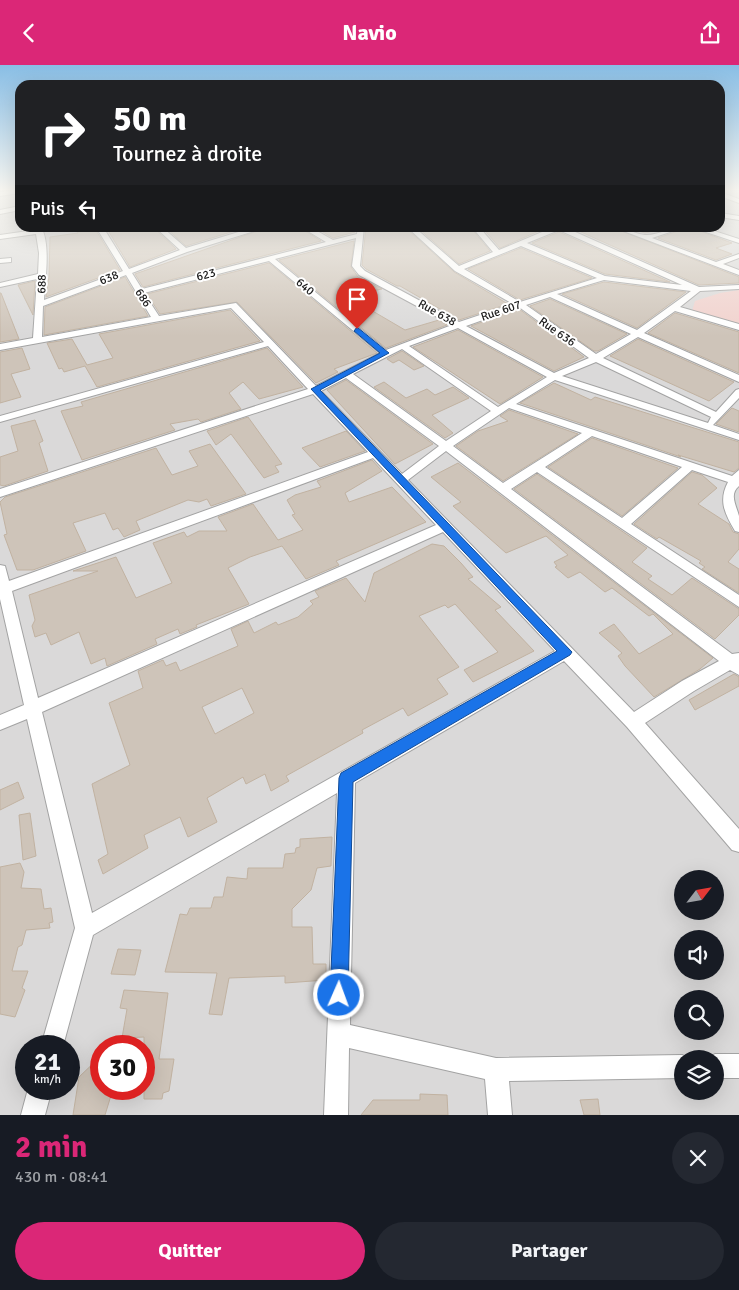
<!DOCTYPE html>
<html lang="fr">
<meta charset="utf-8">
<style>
body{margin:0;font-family:Signika,sans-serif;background:#242831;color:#f1f3f6;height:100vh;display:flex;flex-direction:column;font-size:19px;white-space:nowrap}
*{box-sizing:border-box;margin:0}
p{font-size:16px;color:#9ea1a6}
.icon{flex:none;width:28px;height:28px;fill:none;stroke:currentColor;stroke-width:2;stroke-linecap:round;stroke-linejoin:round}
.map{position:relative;height:1050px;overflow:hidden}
.drawer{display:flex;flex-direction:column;background:#171b24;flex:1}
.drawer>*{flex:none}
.hud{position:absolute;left:15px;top:15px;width:710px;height:152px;border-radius:15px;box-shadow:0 5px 20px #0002;background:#202124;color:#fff;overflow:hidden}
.needle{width:32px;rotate:59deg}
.controls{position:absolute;left:674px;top:805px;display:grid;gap:10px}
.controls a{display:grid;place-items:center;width:50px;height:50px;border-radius:50%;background:#171b24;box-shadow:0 5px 20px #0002;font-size:25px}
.speed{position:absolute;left:15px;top:970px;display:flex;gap:10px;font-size:25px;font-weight:700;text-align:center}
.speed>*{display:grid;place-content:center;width:65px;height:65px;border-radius:50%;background:#171b24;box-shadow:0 5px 20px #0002;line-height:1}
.speed small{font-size:12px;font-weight:400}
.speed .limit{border:8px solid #d22;background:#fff;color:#111}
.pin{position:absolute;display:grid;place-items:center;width:42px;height:42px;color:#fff;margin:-51px -21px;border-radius:50% 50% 50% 0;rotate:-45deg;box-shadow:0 0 5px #0007}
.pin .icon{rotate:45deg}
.me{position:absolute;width:55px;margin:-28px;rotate:2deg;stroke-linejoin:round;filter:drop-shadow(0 0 4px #0008)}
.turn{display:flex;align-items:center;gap:18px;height:105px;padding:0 15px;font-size:22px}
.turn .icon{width:65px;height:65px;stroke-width:2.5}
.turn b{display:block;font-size:35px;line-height:42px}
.then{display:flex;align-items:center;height:48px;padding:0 15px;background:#0003;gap:10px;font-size:19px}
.round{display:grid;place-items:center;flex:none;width:52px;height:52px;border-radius:26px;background:#242831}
.summary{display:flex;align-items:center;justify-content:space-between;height:85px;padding:0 15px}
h1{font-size:30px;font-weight:700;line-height:38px;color:#db2777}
.primary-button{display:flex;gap:10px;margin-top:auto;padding:10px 15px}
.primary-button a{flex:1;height:58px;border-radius:30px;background:#db2777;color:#fff;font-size:20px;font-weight:700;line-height:58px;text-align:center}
.primary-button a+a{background:#242831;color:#f1f3f6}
header{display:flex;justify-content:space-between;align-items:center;height:65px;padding:0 15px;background:#db2777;color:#fff;font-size:22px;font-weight:700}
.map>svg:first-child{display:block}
.residential{fill:#dad9d9;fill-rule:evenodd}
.commercial{fill:#f1d1cd}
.building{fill:#cec4b9;stroke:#c1b2a1;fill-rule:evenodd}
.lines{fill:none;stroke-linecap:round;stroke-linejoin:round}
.street-casing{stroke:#a3a3a3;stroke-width:2}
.street{fill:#fff;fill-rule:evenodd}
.route{fill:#1a73e8;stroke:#114b97}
.labels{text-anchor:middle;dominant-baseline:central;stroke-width:4;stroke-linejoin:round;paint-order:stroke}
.far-street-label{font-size:12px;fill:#1c1c1c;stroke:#fff}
</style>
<header><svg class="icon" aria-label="back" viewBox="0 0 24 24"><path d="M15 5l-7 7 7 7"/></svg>Navio<svg class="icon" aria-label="share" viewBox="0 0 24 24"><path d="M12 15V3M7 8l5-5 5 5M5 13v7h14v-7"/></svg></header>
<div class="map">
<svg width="739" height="1050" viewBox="0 0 739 1050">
<rect width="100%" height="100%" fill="#eeebe0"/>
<path class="residential" d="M0,124H20V162H720V124H739V1050H0ZM682,814H715V846H682ZM682,874H715V906H682ZM682,934H715V966H682ZM26,981H69V1024H26ZM101,981H144V1024H101ZM682,994H715V1026H682Z"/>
<path class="commercial" d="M739,225V260L692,246L695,236L720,228Z"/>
<path class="building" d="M75,162H94L120,205L46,232L49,212L50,172L78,168Z
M106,162H153L176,184L130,202Z
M165,162H247L186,181Z
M269,162H299L321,176L143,222L135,209Z
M315,162H356L355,167L333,173Z
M366,162H405L454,207L508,239L459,255L400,221H397L366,204L362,200Z
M417,162H470L490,186L459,199Z
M482,162H548L500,183Z
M570,162H611L739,212V218L699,220Z
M626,162H671L645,168Z
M689,162L732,178L716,183L732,189L716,195L658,173Z
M559,167L670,217L605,209L532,178Z
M354,176L351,202L358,212L382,224L347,231L405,265L439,255L447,260L386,283L279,195Z
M521,183L592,213L520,235L468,204Z
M269,198L377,288L334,304L338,307L316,318L237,237L160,249L147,229Z
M125,212L148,251L44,270L45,242Z
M35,216L33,250L18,220Z
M604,217L686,227L637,263L562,229Z
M0,228H1L19,274L0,277Z
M550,234L627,269L598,286H594L530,241Z
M519,244L584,292L554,306L471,261Z
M230,245L260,276L97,322L85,301L64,307L62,303L59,304L47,278L72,274L87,300L113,293L99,269Z
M675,248L739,267V308L648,268Z
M458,265L543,312L500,339L413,282Z
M638,274L734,317L709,336L610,291Z
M22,283L30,304L11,309L21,332L0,338V287Z
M267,283L303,322L259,334L243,317L229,328L241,344L201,357L198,354L170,359L175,365L82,395L61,346L83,341L81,337Z
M402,286L424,301L414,305L399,295L393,298L387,294Z
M346,315L433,379L395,399L327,325Z
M384,317L406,333L427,324L435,330L453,322L469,333L432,350L453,368L445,373L374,322Z
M554,318L591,335L595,332L739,377V403L734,407L678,390L681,392L520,338Z
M732,343L739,346V367L716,359Z
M509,345L578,369L503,416L456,381L478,366L508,356L500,351Z
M248,352L282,399L275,401L279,407L264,413L231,369L216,380L207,366Z
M35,355L43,376L39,378L48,406L4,421L0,420V392L18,386L11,361Z
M346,366L365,386L320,402L302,383Z
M592,373L678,403L622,451L548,402Z
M210,379L246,429L211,441L207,434L199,437L188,435L136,456L140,465L124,472L118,463L113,465L105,448L73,458L86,486L33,505H17L4,470L7,469L0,437L5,432L156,383L172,410L198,401L189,386Z
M372,395L382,406L345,428L349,437L392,422L426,457L336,496L339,500L306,514L282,481L250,492L228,503L249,539L196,560L197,562L180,569L178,564L155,574L157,579L107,601L105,593L91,599L79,567L51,580L46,568L35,572L32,561L35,555L29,530L98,506H73L116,492L136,533L172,518L153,478L184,467L187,472L199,466H227L218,452L253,439L278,475L303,465L292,450L295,449L287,435L295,430L321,422L317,416Z
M458,398L713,593L700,604L654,632L625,601L618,591L622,588L599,568L614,559L639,589L673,569L653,549L649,551L612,523L605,527L580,507L568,513L555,502L557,501L554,497L568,490L546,471L506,488L453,441L461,437L431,412Z
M692,407L702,410L717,423L698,439L729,459L733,467L739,469V484L728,497L739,504V528L702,504L705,502L699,498L701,496L659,472L657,474L634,459Z
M537,409L647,483L632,497L652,511L648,514L672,530L692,513L739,544V550L715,574L514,424Z
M432,479L444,481L461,498L473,512L468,514L501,542L495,545L534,586L473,617L464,605L498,587L455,539L448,543L445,540L419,551L459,602L437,614L448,629L408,651L403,643L362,665L363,668L286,711L289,716L271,726L265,709L246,719L243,712L207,733L217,757L188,772L180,752L144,770L148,783L103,809L98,795L108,789L92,719L130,700L109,638L143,623L138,606L163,595L166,601L176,597L180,606L238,581L231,564L248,556L254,568L276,557L278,560L298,552L313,539L310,536L319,532L315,526L346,513L365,537L374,508ZM242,623L254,648L215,669L202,642Z
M734,609L739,612V621L695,645L689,635Z
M18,717L24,733L0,745V725Z
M30,748L36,791L23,795L19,750Z
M332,772L331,801L317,803L311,825L292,844V862H312L313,899H326V915L285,918V911L229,913L222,950L209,949L217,908L165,907L180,849L187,850L190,843H211L214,832H223L227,812L247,814L248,803H283L285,789L295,788L296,783L300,782V774Z
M20,798L24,807L21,823L41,824L44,844L51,843L53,857L49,858L50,863L26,865L22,880L18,882L12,906H28L22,923L25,925L15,952L0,949V802Z
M118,884L141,885L135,910L111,909Z
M124,925L168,928L159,994H174L169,1026L163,1028L162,1034H144V972L122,973L127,944L120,943Z
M101,991V1024H113L105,1050H73L79,1012Z
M420,1029L447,1030L448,1050H361L373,1035H420Z
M598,1034L600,1050H584L580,1035Z"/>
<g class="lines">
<g class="street-casing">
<path id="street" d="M20,124V128L0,131V127Z
M720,127L739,134V138L720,131Z
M20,141V145L0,149V145Z
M720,148L739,151V155L720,152Z
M35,162H41C51,179 45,215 44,235L123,206L96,162H103L129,204L180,185L155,162H162L186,183L255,162H267L187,187L132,208L142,224L326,177L301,162H310L333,175L357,169L358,162H364L360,201L365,206L459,257L513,239L455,206L407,162H414L459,201L493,187L472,162H479L499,185L554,162H564L699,222L739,220V224L700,226L680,242L739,259V265L675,246L644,268L739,310V317L638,272L603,293L716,347L736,325L739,324V333L713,360L739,369V375L555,315L516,339L732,411L739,405V421C729,429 736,440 739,451C739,456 739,462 739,467L735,466C725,449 718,436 728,417L692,405L631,459L739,530V542L537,407L511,424L732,589L739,588V610L730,605L694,626L645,658L739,764V787L732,785L627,662L564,596L355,718L350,960L496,993L682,990L690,994H682V1013L509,1016L512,1050H488L485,1014L349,983L348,1050H324L337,728L93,870L63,981H41L75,863L27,654L0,665V650L24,640L0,534V500L5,501L9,516L368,387L313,329L0,432V424L308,324L268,281L0,357V351L264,277L231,243L0,285V279L33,273L37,214L0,222V218L38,209L39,188L36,169L0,174V170L35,165ZM559,165L682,220L605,211L527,178ZM356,173L352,201L359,210L452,260L386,285L275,194ZM521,181L597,213L520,237L464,204ZM269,196L380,288L316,321L236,238L159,251L144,228ZM126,210L151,252L42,272L43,241ZM604,215L691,226L637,265L557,229ZM550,232L631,269L596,289L526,240ZM519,242L589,293L554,308L466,261ZM458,263L547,312L498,342L409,281ZM402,284L491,346L446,376L353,309ZM596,297L711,352L708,358L562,311ZM346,313L439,381L402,409L321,326ZM509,343L582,368L503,418L453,381ZM592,371L682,402L622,453L545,402ZM446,386L719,596L682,616L634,647L408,415ZM373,393L436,460L38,633L12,526ZM443,467L555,586L92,848L42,647Z
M613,162C625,162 634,169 645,170C656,171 672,162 685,162L652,173L716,197L739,189V193L723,199L739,205V210Z
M691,162H702L739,174V178Z
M11,193V197L0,198V194Z
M715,989H739V1013H715V994H706Z
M28,1024H52L45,1050H21Z"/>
</g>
<use href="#street" class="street"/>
</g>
<linearGradient id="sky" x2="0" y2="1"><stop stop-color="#89bee5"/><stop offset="0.46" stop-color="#f7f6f1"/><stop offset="1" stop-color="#f7f6f1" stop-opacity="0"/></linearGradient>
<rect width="739" height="271" fill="url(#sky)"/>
<path class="route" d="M357,262L389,288L320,325L572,587L570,590L353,717L348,930L346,936L339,939L333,936L330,930L339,713L341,708L557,586L311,324L380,288L354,266Z"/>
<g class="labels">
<g class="far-street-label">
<text transform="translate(206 210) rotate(-14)">623</text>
<text transform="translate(109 213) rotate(-21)">638</text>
<text transform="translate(42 219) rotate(-88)">688</text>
<text transform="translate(305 222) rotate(39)">640</text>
<text transform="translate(143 233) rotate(57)">686</text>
<text transform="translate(501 246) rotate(-19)">Rue 607</text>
<text transform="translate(437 248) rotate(29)">Rue 638</text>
<text transform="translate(557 267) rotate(35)">Rue 636</text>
</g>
</g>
</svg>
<div class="controls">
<a><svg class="needle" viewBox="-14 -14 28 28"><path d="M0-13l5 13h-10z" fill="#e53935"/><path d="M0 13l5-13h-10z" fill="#9ea1a6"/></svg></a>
<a><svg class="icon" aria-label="sound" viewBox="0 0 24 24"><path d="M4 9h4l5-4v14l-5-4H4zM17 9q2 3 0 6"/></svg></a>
<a><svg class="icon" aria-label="search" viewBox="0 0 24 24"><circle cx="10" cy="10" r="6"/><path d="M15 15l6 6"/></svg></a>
<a><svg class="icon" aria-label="layers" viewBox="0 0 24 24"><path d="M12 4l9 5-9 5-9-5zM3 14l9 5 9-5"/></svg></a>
</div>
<div class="speed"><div>21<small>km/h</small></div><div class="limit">30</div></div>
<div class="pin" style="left:357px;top:264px;background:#d93025"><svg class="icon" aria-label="arrive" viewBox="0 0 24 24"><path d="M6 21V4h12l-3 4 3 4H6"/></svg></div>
<svg class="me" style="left:339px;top:930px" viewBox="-20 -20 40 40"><circle r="17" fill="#1a73e8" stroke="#fff" stroke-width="3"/><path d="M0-11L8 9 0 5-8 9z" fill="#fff"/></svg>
<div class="hud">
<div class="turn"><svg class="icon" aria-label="right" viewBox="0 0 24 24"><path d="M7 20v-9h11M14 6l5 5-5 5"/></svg><div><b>50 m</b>Tournez à droite</div></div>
<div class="then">Puis<svg class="icon" aria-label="left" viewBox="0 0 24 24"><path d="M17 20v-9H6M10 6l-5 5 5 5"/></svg></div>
</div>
</div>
<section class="drawer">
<div class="summary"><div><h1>2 min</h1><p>430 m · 08:41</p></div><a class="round"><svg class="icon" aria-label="close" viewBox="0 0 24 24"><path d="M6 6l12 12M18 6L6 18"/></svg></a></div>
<div class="primary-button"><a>Quitter</a><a>Partager</a></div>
</section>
